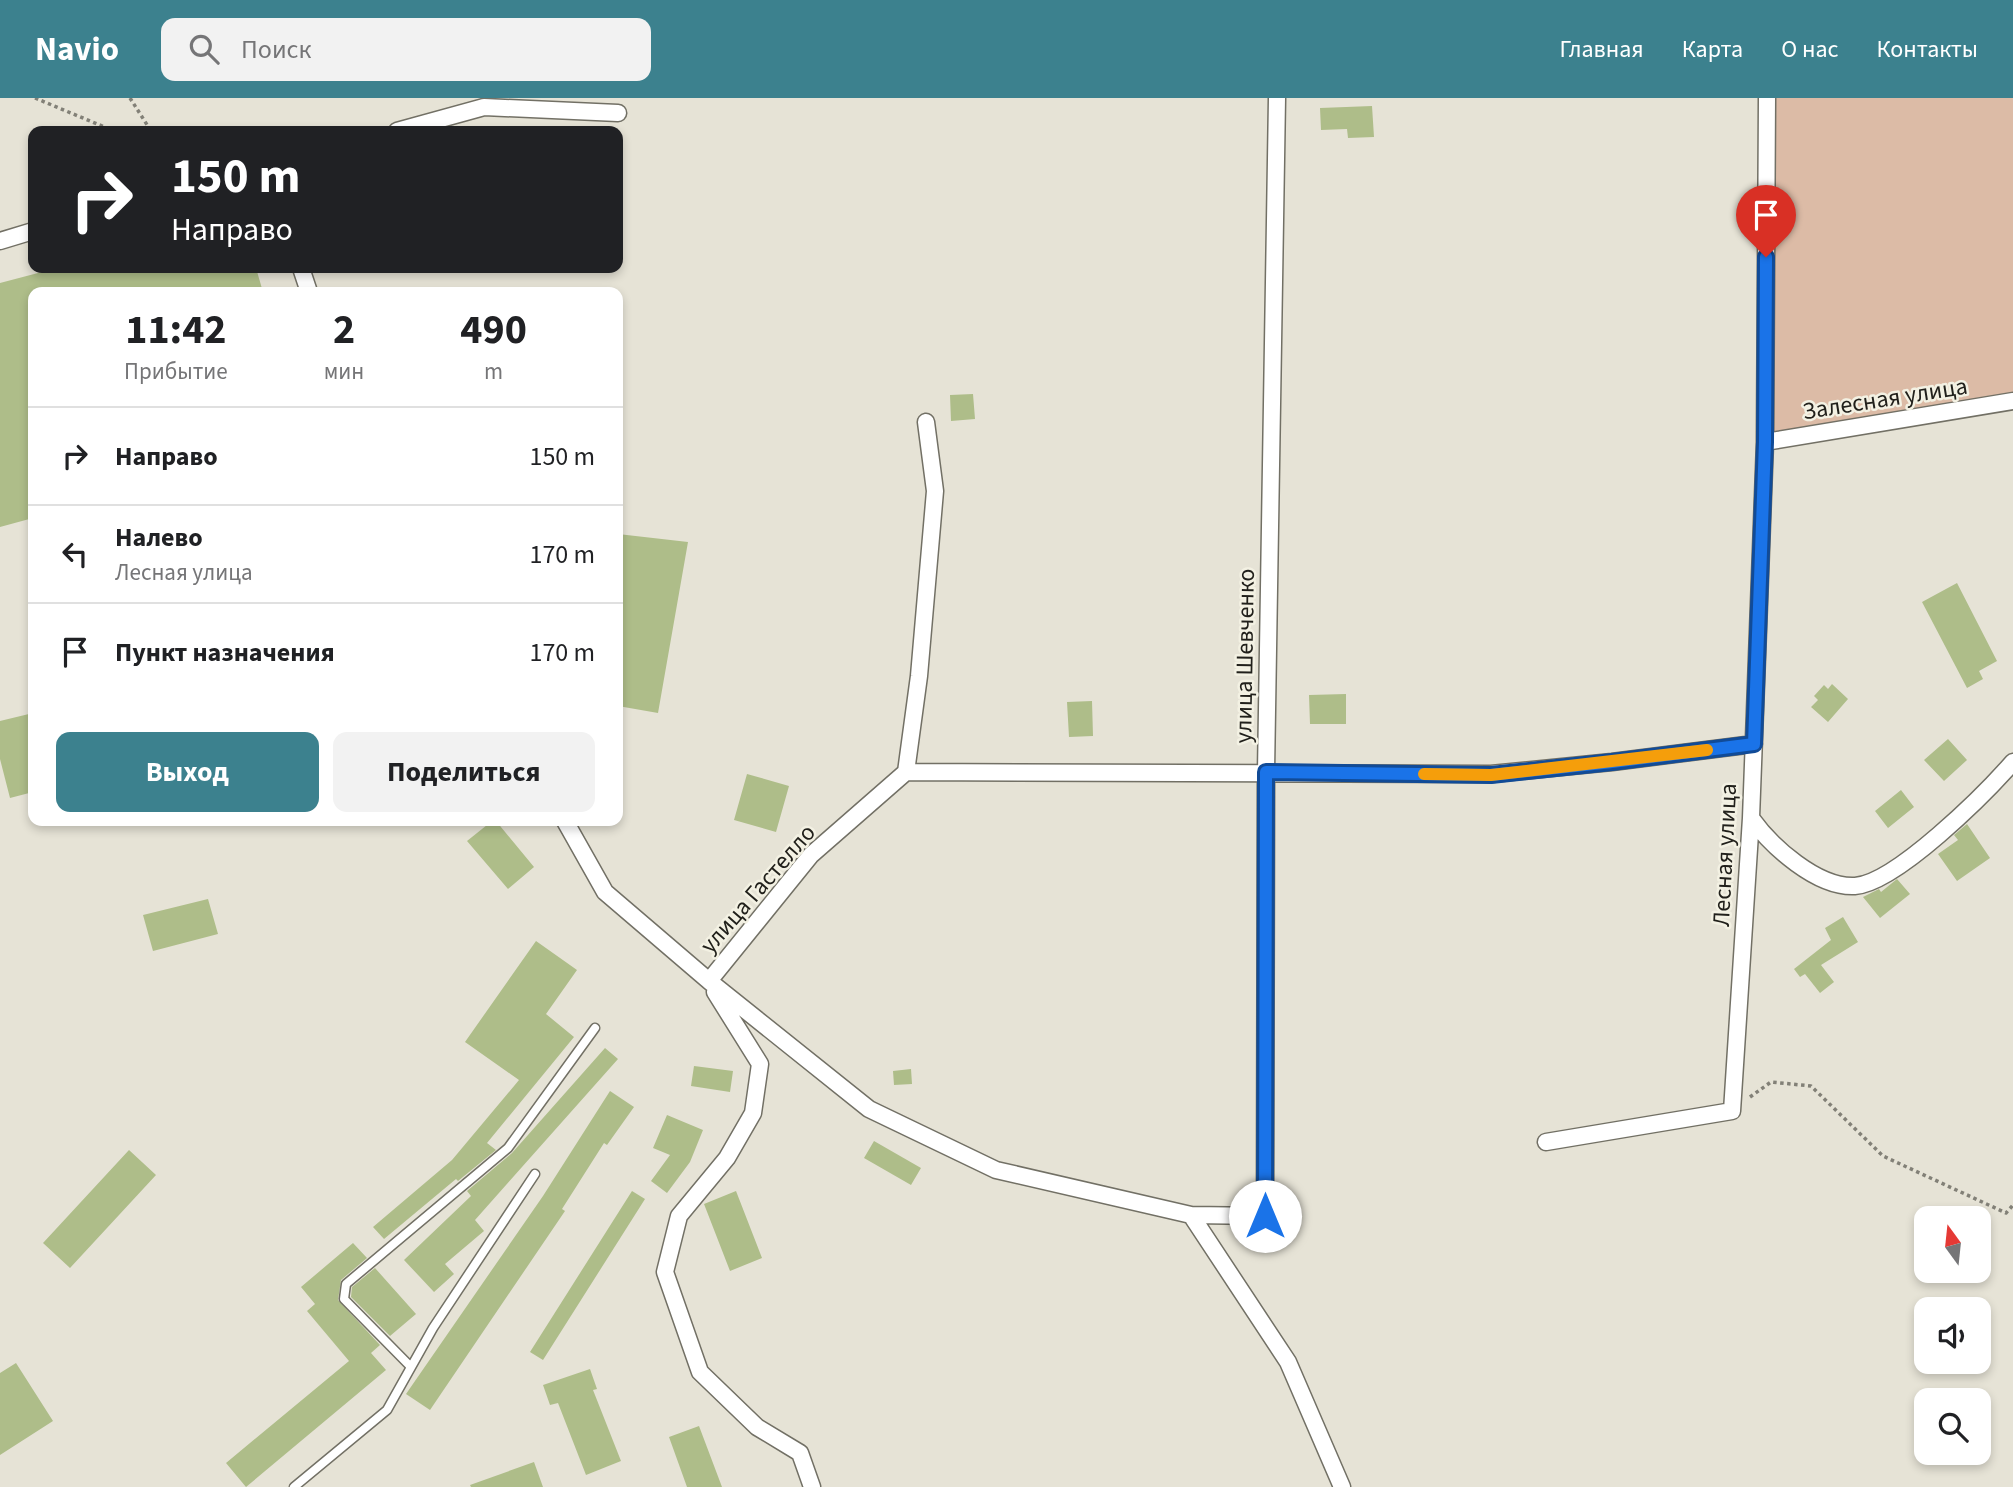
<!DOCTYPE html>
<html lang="ru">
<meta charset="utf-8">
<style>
body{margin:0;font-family:"Source Sans 3",sans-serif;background:#f2f2f2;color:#202124;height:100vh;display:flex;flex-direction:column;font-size:26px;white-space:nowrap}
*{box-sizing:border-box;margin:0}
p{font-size:23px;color:#757577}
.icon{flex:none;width:38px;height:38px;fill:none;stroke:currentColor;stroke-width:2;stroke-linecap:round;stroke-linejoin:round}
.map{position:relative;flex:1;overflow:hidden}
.drawer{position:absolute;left:28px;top:189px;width:595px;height:539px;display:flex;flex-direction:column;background:#fff;border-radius:14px;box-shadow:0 4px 10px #0003}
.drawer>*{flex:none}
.hud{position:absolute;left:28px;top:28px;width:595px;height:147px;border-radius:14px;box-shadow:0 4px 10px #0003;background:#202124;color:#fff;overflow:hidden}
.needle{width:46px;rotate:345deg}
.controls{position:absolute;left:1914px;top:1108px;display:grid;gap:14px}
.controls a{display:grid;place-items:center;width:77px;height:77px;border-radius:14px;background:#fff;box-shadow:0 4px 10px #0003;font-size:35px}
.pin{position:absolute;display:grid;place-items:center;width:60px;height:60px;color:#fff;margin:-72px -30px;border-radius:50% 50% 50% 0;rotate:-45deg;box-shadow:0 0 7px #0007}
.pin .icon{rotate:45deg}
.me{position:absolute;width:77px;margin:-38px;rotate:0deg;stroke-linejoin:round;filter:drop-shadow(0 0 5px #0008)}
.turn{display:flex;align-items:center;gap:24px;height:147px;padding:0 28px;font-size:32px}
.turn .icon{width:91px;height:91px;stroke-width:2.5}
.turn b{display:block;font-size:49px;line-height:60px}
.eta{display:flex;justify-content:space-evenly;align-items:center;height:119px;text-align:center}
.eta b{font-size:42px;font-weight:700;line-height:49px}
.primary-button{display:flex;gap:14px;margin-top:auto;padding:14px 28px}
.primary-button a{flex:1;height:80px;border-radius:14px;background:#3c818e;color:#fff;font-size:28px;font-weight:700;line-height:80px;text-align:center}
.primary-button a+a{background:#f2f2f2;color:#202124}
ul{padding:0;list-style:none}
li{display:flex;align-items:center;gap:21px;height:98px;padding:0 28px;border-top:2px solid #e0e0e0}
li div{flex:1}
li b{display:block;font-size:26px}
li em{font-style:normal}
header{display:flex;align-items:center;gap:42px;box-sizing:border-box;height:98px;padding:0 35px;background:#3c818e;color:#fff}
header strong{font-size:33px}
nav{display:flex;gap:38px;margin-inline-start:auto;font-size:24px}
.search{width:490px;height:63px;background:#f2f2f2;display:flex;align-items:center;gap:18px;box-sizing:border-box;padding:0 24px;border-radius:14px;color:#757577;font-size:26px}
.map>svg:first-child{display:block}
.green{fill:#dcbba6}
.building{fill:#aebd89}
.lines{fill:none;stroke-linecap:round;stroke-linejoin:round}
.lane-casing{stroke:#727065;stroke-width:11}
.street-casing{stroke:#727065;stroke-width:19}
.path{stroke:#828077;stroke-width:3.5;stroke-dasharray:3.5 3.5;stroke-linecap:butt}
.lane{stroke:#fff;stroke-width:8}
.street{stroke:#fff;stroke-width:16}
.route-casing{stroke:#114b97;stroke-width:18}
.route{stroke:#1a73e8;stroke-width:12}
.slow{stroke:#f59e0b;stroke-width:12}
.labels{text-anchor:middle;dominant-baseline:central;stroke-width:5;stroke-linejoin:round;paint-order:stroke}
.street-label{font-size:24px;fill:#21201b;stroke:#f3f1e3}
</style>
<header>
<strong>Navio</strong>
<div class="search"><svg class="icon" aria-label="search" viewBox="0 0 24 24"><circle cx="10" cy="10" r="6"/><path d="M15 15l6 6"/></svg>Поиск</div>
<nav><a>Главная</a><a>Карта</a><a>О нас</a><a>Контакты</a></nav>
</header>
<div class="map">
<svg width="2013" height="1389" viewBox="0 0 2013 1389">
<rect width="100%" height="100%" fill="#e6e3d6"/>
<path class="green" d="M1767,0H2013V303L1765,344Z"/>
<path class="building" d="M1372,8L1374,39L1348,40L1347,31L1321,32L1320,10Z
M57,170H256L263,194H33V420L0,429V185Z
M973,296L975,321L951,323L950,297Z
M618,436L688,444L658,615L618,608Z
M1957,485L1997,563L1979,573L1983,581L1967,590L1922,504Z
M1832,586L1848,601L1828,624L1811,609L1818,602L1814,598L1824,587L1828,591Z
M1346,596V626H1310L1309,597Z
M1092,603L1093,638L1069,639L1067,604Z
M33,615V694L10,700L0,661V623Z
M1948,641L1967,662L1944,683L1924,662Z
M747,676L789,688L776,734L734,722Z
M1901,692L1914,709L1888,730L1875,713Z
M492,723H496L534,769L508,791L467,743Z
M1967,726L1990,760L1957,783L1938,756L1958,742L1954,737Z
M1897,781L1910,796L1880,820L1863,799L1879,791L1881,794Z
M208,801L218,836L153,853L143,817Z
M1843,819L1858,844L1821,867L1834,884L1820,895L1805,876L1800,879L1794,871L1831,842L1825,830Z
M536,843L577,872L546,916L574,939L487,1045L496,1052L458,1083L456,1081L384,1141L373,1129L452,1062L519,982L465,944Z
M605,950L618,961L475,1122L484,1133L445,1166L454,1176L434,1194L404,1162L471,1098L467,1093L512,1055Z
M694,968L733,973L730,994L691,988Z
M911,971L912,986L894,987L893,973Z
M610,993L634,1009L607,1047L604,1045L562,1111L565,1113L430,1312L406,1296L543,1098Z
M667,1017L703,1032L690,1064L667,1095L651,1083L670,1057L653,1050Z
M874,1043L921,1070L911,1087L864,1060Z
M129,1052L156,1077L70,1170L43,1145Z
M632,1093L645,1101L543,1262L530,1254Z
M736,1093L762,1160L730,1173L704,1106Z
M353,1145L367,1160L341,1182L338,1202L380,1247L371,1255L386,1272L246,1389L226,1365L349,1263L307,1213L315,1206L301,1189Z
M375,1170L416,1216L390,1238L351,1199L352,1189Z
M16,1265L53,1323L0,1357V1275Z
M590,1271L597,1291L593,1292L621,1363L586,1377L558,1305L550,1307L543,1287Z
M699,1328L722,1389H687L669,1339Z
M534,1364L543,1389H471L470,1387Z"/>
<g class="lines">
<g class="lane-casing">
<path id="lane" d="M411,1269L344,1201L346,1186L508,1050L595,930
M294,1389L387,1312L433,1230L535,1076"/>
</g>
<g class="street-casing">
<path id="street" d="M397,33L484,9L618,15
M0,143L33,133
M301,170L309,194
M1765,344L2013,303
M906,674L1491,676L1612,664L1754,646
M1751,720C1771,748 1817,790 1855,788C1896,785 1985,696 2013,664
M565,723L605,794L709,883L869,1011L996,1072L1191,1117L1265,1118L1266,674L1277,0
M709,883L811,757L906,674L919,578L935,393L926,324
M715,894L760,966L753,1015L727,1060L679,1118L665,1174L700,1274L757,1329L800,1355L812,1389
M1546,1044L1732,1013L1751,720L1765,344L1767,0
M1191,1117L1288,1264L1342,1389"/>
</g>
<path class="path" d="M35,0L114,33
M130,0L151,33
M1750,999L1771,984L1811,988L1883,1058L2006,1115L2013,1107"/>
<use href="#lane" class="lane"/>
<use href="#street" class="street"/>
</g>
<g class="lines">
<g class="route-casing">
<path id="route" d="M1265,1118L1266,674L1491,677L1612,664L1754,646L1765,344L1766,159"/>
</g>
<use href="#route" class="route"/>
<path class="slow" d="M1424,676L1491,677L1707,652"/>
</g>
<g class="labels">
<g class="street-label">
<text transform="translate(1885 301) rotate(-9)">Залесная улица</text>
<text transform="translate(1245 558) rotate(-89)">улица Шевченко</text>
<text transform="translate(1725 757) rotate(-87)">Лесная улица</text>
<text transform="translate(758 791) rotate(-49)">улица Гастелло</text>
</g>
</g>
</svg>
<div class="controls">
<a><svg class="needle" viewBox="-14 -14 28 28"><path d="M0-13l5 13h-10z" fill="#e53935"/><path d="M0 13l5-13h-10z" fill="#757577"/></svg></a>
<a><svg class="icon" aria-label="sound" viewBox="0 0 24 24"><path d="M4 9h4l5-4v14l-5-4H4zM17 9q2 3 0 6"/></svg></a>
<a><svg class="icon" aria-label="search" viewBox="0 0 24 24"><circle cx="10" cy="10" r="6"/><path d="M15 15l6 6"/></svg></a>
</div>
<div class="pin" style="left:1766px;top:159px;background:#d93025"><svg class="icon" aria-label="arrive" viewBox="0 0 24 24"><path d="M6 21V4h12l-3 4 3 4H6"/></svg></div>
<svg class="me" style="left:1265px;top:1118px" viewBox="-20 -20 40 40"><circle r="19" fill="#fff"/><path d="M0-13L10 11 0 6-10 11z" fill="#1a73e8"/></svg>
<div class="hud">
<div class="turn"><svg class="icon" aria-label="right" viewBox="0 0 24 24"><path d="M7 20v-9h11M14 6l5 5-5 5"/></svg><div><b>150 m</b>Направо</div></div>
</div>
<section class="drawer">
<div class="eta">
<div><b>11:42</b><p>Прибытие</p></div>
<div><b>2</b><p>мин</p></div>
<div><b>490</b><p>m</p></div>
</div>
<ul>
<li><svg class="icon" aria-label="right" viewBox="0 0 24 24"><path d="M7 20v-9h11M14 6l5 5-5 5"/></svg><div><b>Направо</b></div><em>150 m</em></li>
<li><svg class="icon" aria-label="left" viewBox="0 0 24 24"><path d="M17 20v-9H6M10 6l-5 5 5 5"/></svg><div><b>Налево</b><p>Лесная улица</p></div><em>170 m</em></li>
<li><svg class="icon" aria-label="arrive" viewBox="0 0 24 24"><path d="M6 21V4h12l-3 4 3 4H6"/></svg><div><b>Пункт назначения</b></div><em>170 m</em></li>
</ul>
<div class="primary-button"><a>Выход</a><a>Поделиться</a></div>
</section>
</div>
